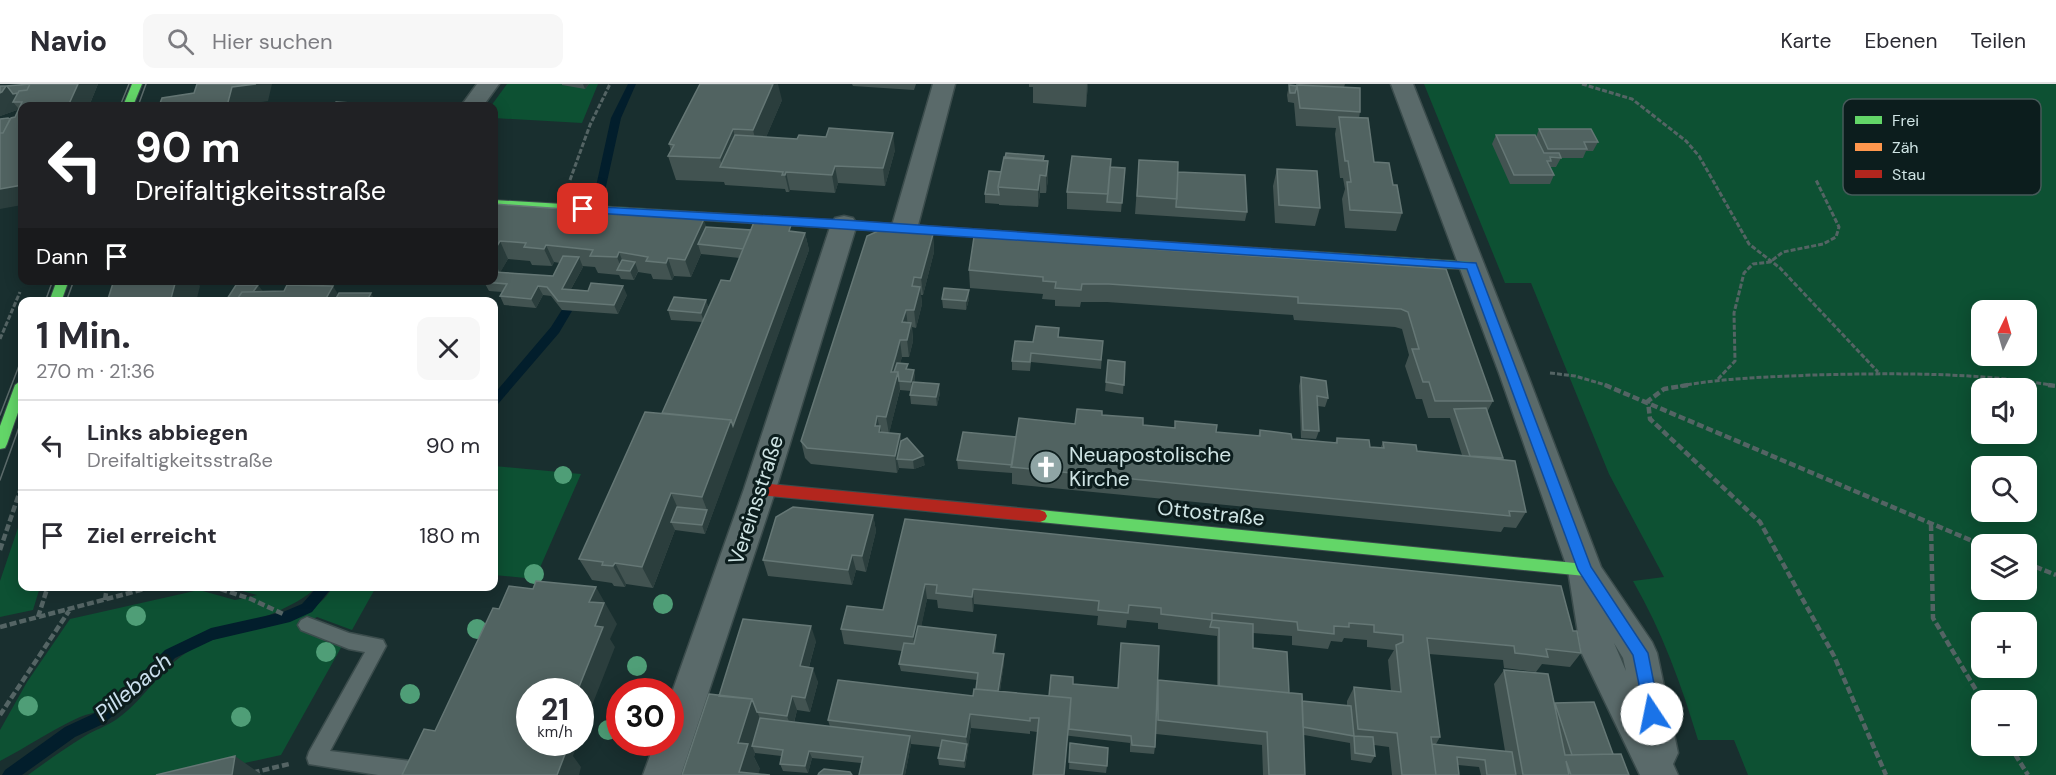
<!DOCTYPE html>
<html lang="de">
<meta charset="utf-8">
<style>
body{margin:0;font-family:"DM Sans",sans-serif;background:#f7f7f7;color:#2b2b33;height:100vh;display:flex;flex-direction:column;font-size:22px;white-space:nowrap}
*{box-sizing:border-box;margin:0}
p{font-size:20px;color:#7c7c81}
.icon{flex:none;width:33px;height:33px;fill:none;stroke:currentColor;stroke-width:2;stroke-linecap:round;stroke-linejoin:round}
.map{position:relative;flex:1;overflow:hidden}
.panel{position:absolute;left:18px;top:213px;width:480px;height:294px;display:flex;flex-direction:column;background:#fff;border-radius:12px;box-shadow:0 3px 15px #0003}
.panel>*{flex:none}
.top-card{position:absolute;left:18px;top:18px;width:480px;height:183px;border-radius:12px;box-shadow:0 3px 15px #0003;background:#202124;color:#fff;overflow:hidden}
.needle{width:39px;rotate:5deg}
.tools{position:absolute;left:1971px;top:216px;display:grid;gap:12px}
.tools a{display:grid;place-items:center;width:66px;height:66px;border-radius:12px;background:#fff;box-shadow:0 3px 15px #0003;font-size:30px}
.speed{position:absolute;left:516px;top:594px;display:flex;gap:12px;font-size:30px;font-weight:700;text-align:center}
.speed>*{display:grid;place-content:center;width:78px;height:78px;border-radius:50%;background:#fff;box-shadow:0 3px 15px #0003;line-height:1}
.speed small{font-size:15px;font-weight:400}
.speed .limit{border:9px solid #d22;background:#fff;color:#111}
.pin{position:absolute;display:grid;place-items:center;width:51px;height:51px;color:#fff;margin:-26px;border-radius:12px;box-shadow:0 3px 9px #0006}
.me{position:absolute;width:66px;margin:-33px;rotate:349deg;stroke-linejoin:round;filter:drop-shadow(0 0 4px #0008)}
.turn{display:flex;align-items:center;gap:21px;height:126px;padding:0 18px;font-size:27px}
.turn .icon{width:78px;height:78px;stroke-width:2.5}
.turn b{display:block;font-size:42px;line-height:51px}
.then{display:flex;align-items:center;height:57px;padding:0 18px;background:#0003;gap:12px;font-size:22px}
.round{display:grid;place-items:center;flex:none;width:63px;height:63px;border-radius:12px;background:#f7f7f7}
.head{display:flex;align-items:center;justify-content:space-between;height:102px;padding:0 18px}
h1{font-size:36px;font-weight:700;line-height:45px}
ul{padding:0;list-style:none}
li{display:flex;align-items:center;gap:18px;height:90px;padding:0 18px;border-top:2px solid #e1e1e2}
li div{flex:1}
li b{display:block;font-size:22px}
li em{font-style:normal}
header{display:flex;align-items:center;gap:36px;box-sizing:border-box;height:84px;padding:0 30px;background:#fff;border-bottom:2px solid #e1e1e2}
header strong{font-size:28px}
nav{display:flex;gap:33px;margin-inline-start:auto;font-size:21px}
.search{width:420px;height:54px;background:#f7f7f7;display:flex;align-items:center;gap:15px;box-sizing:border-box;padding:0 21px;border-radius:12px;color:#7c7c81;font-size:22px}
.map>svg:first-child{display:block}
.green{fill:#0d5133;fill-rule:evenodd}
.lines{fill:none;stroke-linecap:round;stroke-linejoin:round}
.stream{fill:#021e2c;fill-rule:evenodd}
.lane-casing{stroke:#3b4c4c;stroke-width:3}
.street-casing{stroke:#3b4c4c;stroke-width:3}
.fast-casing{stroke:#3b4c4c;stroke-width:2}
.slow-casing{stroke:#3b4c4c;stroke-width:2}
.jam-casing{stroke:#3b4c4c;stroke-width:2}
.path-far1{stroke:#546464;stroke-width:3;stroke-dasharray:5 2;stroke-linecap:butt}
.path{stroke:#546464;stroke-width:4.5;stroke-dasharray:7 3;stroke-linecap:butt}
.lane{fill:#5a6a6a;fill-rule:evenodd}
.street{fill:#5a6a6a;fill-rule:evenodd}
.fast{fill:#63d668;fill-rule:evenodd}
.slow{fill:#ff974d;fill-rule:evenodd}
.jam{fill:#b3261e;fill-rule:evenodd}
.tram{stroke:#5c6b6b;stroke-width:1.5}
.tree{fill:#4f9e77}
.wall{fill:#425351;fill-rule:evenodd}
.shaded-wall{fill:#2b3e3d}
.building{fill:#516361;stroke:#657775;stroke-width:1.5}
.route{fill:#1a73e8;stroke:#114b97;stroke-width:1.5}
.labels{text-anchor:middle;dominant-baseline:central;stroke-width:6;stroke-linejoin:round;paint-order:stroke}
.poi-label{font-size:21px;fill:#cfe4e4;stroke:#0c1d1d;text-anchor:start}
.street-label{font-size:21px;fill:#cfe4e4;stroke:#0c1d1d}
.water-label{font-size:22px;font-style:italic;fill:#cbe0ee;stroke:#0c1d1d}
.key{fill:#0c1d1d;stroke:#465959;stroke-width:1.5}
.key-label{font-size:16px;fill:#cfe4e4}
</style>
<header>
<strong>Navio</strong>
<div class="search"><svg class="icon" aria-label="search" viewBox="0 0 24 24"><circle cx="10" cy="10" r="6"/><path d="M15 15l6 6"/></svg>Hier suchen</div>
<nav><a>Karte</a><a>Ebenen</a><a>Teilen</a></nav>
</header>
<div class="map">
<svg width="2056" height="691" viewBox="0 0 2056 691">
<rect width="100%" height="100%" fill="#192f2f"/>
<path class="green" d="M507,0H598L582,39L494,34V22H491Z
M1424,0H2056V691H1748L1734,656H1698C1681,600 1662,547 1633,497L1664,493L1609,390L1531,199H1505ZM1982,226H2026V272H1982ZM1982,304H2026V350H1982ZM1982,382H2026V428H1982ZM1982,460H2026V506H1982ZM1982,538H2026V584H1982ZM1982,616H2026V662H1982Z
M494,382L581,390L535,495L494,491Z
M22,432V502L40,503L33,526L0,533V497Z
M228,503H316C305,517 266,533 248,539C229,545 209,545 191,554C156,570 133,604 102,625C95,629 87,630 80,633C53,645 27,663 0,677V646L27,598L70,535L199,506L235,516L257,511Z
M333,503H376L352,546L317,533L298,543L343,560L281,671L190,691H28C46,678 65,664 85,652C95,646 107,642 117,635C150,611 162,578 202,560C246,541 305,548 333,503Z"/>
<g class="lines">
<path class="stream" d="M628,0H636L621,34L605,107L600,110L596,109L595,107L611,34Z
M567,223L572,227L559,249L498,320L494,321V310L551,243L563,224Z
M318,502H333L312,528L290,538L213,556L175,574L150,601L103,640L75,653L22,691H2L5,686L65,643L93,630L140,591L165,566L211,544L283,528L302,520Z"/>
<g class="lane-casing">
<path id="lane" d="M307,533L349,549L383,556L386,562L330,667L410,677L417,680L419,686L417,691H378L309,680L307,674L309,668L365,568L349,565L301,546L298,541L301,536Z"/>
</g>
<g class="street-casing">
<path id="street" d="M477,0H499L483,22H461Z
M933,0H955L917,145L913,151L904,154L895,151L891,145Z
M1391,0H1413L1527,289L1601,483L1652,558L1657,569L1678,669L1673,680L1678,691H1640L1581,568L1568,486L1499,289ZM1614,559L1623,574L1626,587Z
M844,132L853,134L857,140L776,405L681,691H643L655,658H670V614L744,405L831,140L835,134Z"/>
</g>
<g class="fast-casing">
<path id="fast" d="M132,0H142L133,22H123Z
M494,116L883,139L889,143L883,147L494,124Z
M1259,164L1472,178L1478,182L1472,186L1255,171L1253,168L1255,165Z
M57,196H69L61,218H49Z
M22,296V317L7,360L5,364L0,365V342L15,301Z
M1040,426L1585,480L1590,481L1592,486L1590,491L1585,492L1040,438L1035,436L1033,432L1035,428Z"/>
</g>
<g class="slow-casing">
<path id="slow" d="M1077,152L1259,164L1265,168L1259,172L1073,159L1071,156Z"/>
</g>
<g class="jam-casing">
<path id="jam" d="M883,139L1077,152L1083,156L1077,160L879,146L877,143Z
M760,399L1040,426L1045,428L1047,432L1045,436L1040,438L760,411L755,409L753,405L755,401Z"/>
</g>
<path class="path-far1" d="M1582,0L1632,15L1686,57L1699,72L1749,160L1780,184L1878,288
M570,96L590,41L610,0
M0,255L20,208
M1550,289L1575,292L1609,302
M1718,295L1735,277L1734,229L1744,189L1753,180L1770,178L1783,168L1823,160L1836,153L1839,143L1816,96
M1680,302C1724,294 1768,293 1813,291C1890,289 1980,288 2056,302"/>
<path class="path" d="M1605,301L1982,461
M1688,301L1664,305L1648,317L1650,335L1760,438L1834,572L1886,691
M2048,301L2056,302
M1931,440L1933,534L1982,616
M0,466L22,401
M2026,479L2056,491
M211,502L251,515L283,530
M105,516L107,502
M38,533L48,502
M0,543L156,502
M0,631L69,527
M2010,662L2028,691
M243,691L289,680"/>
<use href="#lane" class="lane"/>
<use href="#street" class="street"/>
<use href="#fast" class="fast"/>
<use href="#slow" class="slow"/>
<use href="#jam" class="jam"/>
<path class="tram" d="M120,22L129,0
M138,22L146,0
M45,218L53,196
M66,218L74,196
M0,331L22,274
M0,396L22,335"/>
</g>
<g class="tree">
<circle cx="563" cy="391" r="9"/>
<circle cx="534" cy="490" r="10"/>
<circle cx="663" cy="520" r="10"/>
<circle cx="136" cy="532" r="10"/>
<circle cx="477" cy="545" r="10"/>
<circle cx="326" cy="568" r="10"/>
<circle cx="637" cy="582" r="10"/>
<circle cx="410" cy="610" r="10"/>
<circle cx="28" cy="622" r="10"/>
<circle cx="241" cy="633" r="10"/>
<circle cx="608" cy="646" r="10"/>
</g>
<path class="wall" d="M98,0L89,22H22V121L10,35L15,33L19,25L18,24L17,26L0,32L7,2Z
M562,0H589L585,5L562,1Z
M852,0H916L914,6L853,2Z
M1029,0H1088L1086,23L1033,19V3H1029Z
M1299,0H1345L1344,3L1360,28L1359,34L1374,78L1393,101L1402,129L1396,147L1345,144L1342,115L1345,105L1343,94H1340L1335,50L1336,44L1296,42L1294,19L1288,18L1287,11L1289,1L1297,2Z
M782,16L766,53L895,66L885,102L838,99L835,109L790,106L789,108H786L785,105L725,101L724,98L676,96L668,72L671,67L669,60Z
M1539,45L1598,58L1593,67H1586L1583,74H1561L1556,83H1550L1554,91L1550,100H1510L1492,60L1496,51L1536,53Z
M1139,76L1178,88L1247,128L1245,137L1135,130Z
M1044,77L1048,95L1046,109H1040L1038,123L999,121V120L985,119V110L1001,88Z
M1110,83L1125,84L1121,128L1067,125V108Z
M1277,85L1320,124L1315,142L1275,139L1273,102Z
M494,120L706,143L805,149L809,166L705,450L675,446L653,504L626,500L625,503L614,502L612,499L592,496L579,475L662,329L702,238L671,236L668,226L706,216L708,223L730,197L740,174L701,170L691,193L674,192L672,196L653,195L651,190L638,188L634,196L621,195L619,191L598,189L595,183L582,182L583,183L571,205L627,211L618,230L562,226L551,212L543,211L536,224L504,221L500,212L502,208L489,207L484,198L494,196ZM508,175L530,177L532,181L552,182L554,178L560,179L553,192L500,188Z
M933,150L934,168L923,211H921L922,220L916,244L912,243L913,257L909,273H902L900,279L908,286H914L915,295L914,298L940,309L937,322L911,320L910,311L911,307L900,306L889,349L900,350L901,357L925,381L914,385L899,384L897,389L811,380L805,374L801,357Z
M1035,154V157L1446,185L1493,317L1487,328L1503,374V376L1526,428L1516,444L1504,443L1501,448L1012,400V389L958,385L957,376L1016,353L1075,340L1102,331L1143,341L1258,352L1260,346L1292,355L1335,359L1337,354L1370,363H1381L1383,358L1417,367L1462,371L1450,334H1428L1422,315H1416L1405,282L1409,271L1402,245L1395,243L1294,236L1293,231L1107,218H1081L1080,223L1055,222V216L1042,215L1043,210L970,204L969,186L1018,156Z
M969,206V215L966,226L943,224L942,215Z
M1059,244V253L1103,257L1101,285L1031,278L1030,287L1012,286V277L1033,258Z
M1108,276L1125,278L1123,310L1105,307Z
M1301,293L1328,314L1325,323L1318,322L1319,347L1316,355L1301,354L1299,302Z
M873,431L876,447L866,488L856,486L852,501L768,492L763,476Z
M905,435L1573,547L1581,569L1570,583L1542,580L1536,588L1504,584L1503,576L1429,570L1440,653L1436,660L1505,667L1494,600L1504,586L1555,620L1613,670L1629,691H1481L1479,683L1458,681L1459,691H1392L1389,663L1374,661L1375,672L1371,679L1351,676L1350,659L1304,651L1305,691H1263L1262,661L1156,650L1155,663L1154,670L1130,668V659L1037,648L1030,647V650L971,644L965,684L939,681L938,674L940,663L911,660L905,691L861,679L812,674L808,689L783,687L780,680L781,672L755,669L754,673L760,685L682,691L719,612L816,557L809,583L818,598L810,628L797,626L794,639L830,643L828,636L973,612L976,605L977,596L901,587L899,580L902,567L844,560L841,545L883,526ZM927,515L937,516L938,524L973,528L974,520L1098,532L1097,541L1126,544L1127,536L1158,539V545L1217,552V602L1158,596L1157,601L1121,559L1118,604L1073,600L1049,612L1000,607L1004,578V570L995,569L996,559V551L921,542ZM1253,549L1292,552V561L1328,565L1331,557L1342,558L1344,554L1367,556V563L1394,566L1388,576L1391,607L1354,603L1347,617V622L1302,617L1289,609L1253,564Z
M1070,659L1107,682L1106,689L1069,685Z"/>
<path class="shaded-wall" d="M78,0H98L89,22H68Z
M256,0H272L268,17L243,21V22H227L232,3Z
M583,0H589L585,5Z
M773,0H778L782,16L759,70L753,46Z
M1087,0H1088L1086,23Z
M6,2L13,10L37,6L22,18H13L18,24L17,26L0,32V9Z
M733,45L739,69L722,83L720,74Z
M893,49L895,66L885,102L883,84Z
M1048,77V95L1046,109V92Z
M835,82L838,99L835,109L832,91Z
M786,88L790,106L789,108L785,91Z
M1040,91V109L1038,123V106Z
M22,101V121L0,125V105Z
M704,135L709,152L698,160L701,170L691,193L685,176Z
M805,149L809,166L739,359L733,342Z
M933,150L934,168L923,211L921,194Z
M500,157L508,175L500,189L494,177V167Z
M546,161L554,178L552,182L544,165Z
M619,168L626,186H622L617,173Z
M579,173L583,183L566,214L562,205Z
M668,174L674,192L672,196L666,179Z
M635,178L638,187L634,196L630,187Z
M176,196H196L200,202L196,218H170Z
M258,201L265,210L247,218Z
M333,202L343,218H324Z
M538,202L543,211L536,224L531,215Z
M623,202L627,211L618,230L614,221Z
M920,203L922,220L916,244L914,226Z
M969,206V215L966,226V217Z
M371,209L376,218H366Z
M706,216L709,225L704,238L701,229Z
M906,226L908,243L902,238Z
M911,239L913,257L909,273L907,256Z
M900,256L902,273L898,288L900,305L889,350L886,333L891,288Z
M914,286L915,295L912,307L911,298Z
M939,300L940,309L937,322L936,313Z
M877,332L880,346V342L883,359L875,342Z
M731,336L739,359L705,450L702,441L707,426L702,413Z
M900,350L903,366L897,375L899,384L897,389L895,372Z
M923,372L925,381L914,385L913,376Z
M671,409L681,431L671,438L675,446L653,504L642,483Z
M873,431L876,447L866,488L862,472Z
M852,471L856,486L852,501L848,486Z
M615,479L626,500L625,503L613,482Z
M925,500L927,515L916,568L913,553Z
M596,503L617,540L610,555L615,563L580,652V608H577L595,542L589,518Z
M973,505L974,520L973,528L972,513Z
M811,542L816,557L805,597L800,582Z
M996,551V559L994,576L993,569Z
M1004,570V578L998,622L997,614Z
M813,584L818,598L810,628L805,614Z
M792,612L797,626L792,646L787,632Z
M752,615L763,642L752,662L755,669L754,673L760,685L758,691L739,688L738,659Z
M970,630L971,644L965,684L964,677L967,660L966,653Z
M910,652L911,660L905,691H902Z
M556,658H578L573,672L581,683L579,691H557L554,663Z
M809,667L812,674L808,689L805,682Z
M235,672L262,691H232Z"/>
<path class="building" d="M30,0H78L68,22H22V101L0,105V49H3L11,34L15,33L22,18H13L19,7L27,6Z
M30,0L27,6L19,7L18,9L13,10L7,2Z
M197,0H256L232,3L227,22H159L162,14L194,9Z
M700,0H773L753,46L733,45L720,74L668,72L674,61L669,60Z
M1289,1L1297,2L1295,9H1290Z
M1297,1L1360,4V28L1300,24Z
M0,2H6L2,8L0,9Z
M336,18L399,22H333Z
M1339,33L1368,34L1374,78L1389,79L1393,101H1397L1402,129L1350,126L1347,98H1351L1348,77H1345Z
M8,34L10,35L3,49H0V35Z
M829,44L893,49L883,84L835,82L832,91L786,88L785,91H782L783,88L720,83L735,51L797,55L799,51L826,53Z
M1539,45H1591L1598,58H1584L1587,65H1548Z
M1496,51H1535L1544,69H1559L1561,74L1550,73L1551,77H1547L1554,91H1514Z
M1006,69L1044,72L1043,77L1005,74Z
M1072,72L1111,75L1108,110L1067,108Z
M1004,73L1048,77L1046,92L1040,91L1038,106L998,103Z
M1139,76L1178,78L1177,115L1137,112Z
M1110,83L1125,84L1122,119L1107,118Z
M1277,85L1317,87L1320,124L1279,121Z
M989,87L1001,88L998,103L999,111L985,110Z
M1178,88L1245,91L1247,128L1176,123Z
M494,120L704,135L685,176L668,174L666,179L646,177L648,173L619,168L617,173L590,172L593,166L546,161L544,165L524,163L526,159L500,157L494,167Z
M754,138L791,141L789,147L805,149L733,342L731,336L662,329L721,196L730,197Z
M706,143L751,146L743,165L698,160Z
M878,147L933,150L921,194L914,193L912,202L920,203L914,226H906L902,238L911,239L907,256H900L896,271L891,288H898L886,333L877,332L875,342H880L879,348L900,350L895,372L807,364L801,357L867,152Z
M974,153L1018,156L1019,153L1035,154V157L1048,158L1446,185L1493,317H1435L1429,298H1423L1412,265H1419L1408,228L1401,225L1298,219V213L1109,200H1082L1081,206L1055,204L1056,198L1043,197V193L969,186Z
M563,172L579,173L562,205L588,207L591,199L623,202L614,221L558,217L547,203L538,202L531,215L500,212L507,200L484,198L485,196H494V188L553,192Z
M622,176L635,178L630,187L617,186Z
M114,196H176L170,218H107Z
M236,201H258L253,208H242L235,218H225Z
M287,201L333,202L324,218H235L242,208L284,207Z
M944,204L969,206L966,217L942,215Z
M339,209H371L366,218H334Z
M674,213L706,216L701,229L668,226Z
M1036,242L1059,244L1058,253L1103,257L1101,276L1031,269L1030,278L1012,277L1015,257L1033,258Z
M1108,276L1125,278L1124,301L1106,298Z
M897,279L908,280L906,285L914,286L911,298L899,297L898,288H894Z
M1301,293L1326,297L1328,314L1317,312L1319,347L1303,346Z
M913,298L939,300L936,313L910,311Z
M1486,324L1503,374L1470,372L1454,325Z
M1077,325L1102,327V331L1143,334V341L1175,344V337L1217,341L1216,348L1260,352V346L1291,350L1292,355L1337,359V354L1369,356L1370,363L1384,364L1383,358L1416,361L1417,367L1515,377L1526,428L1509,427L1510,432L1011,383L1019,334L1075,340Z
M645,328L731,336L702,413L671,409L642,483L615,479L613,482L602,481L603,478L579,475Z
M963,348L1016,353L1012,381L957,376Z
M907,354L923,372L913,376L897,375L901,357Z
M677,423L707,426L702,441L671,438Z
M793,423L873,431L862,472L852,471L848,486L763,476L776,433Z
M905,435L1561,502L1573,547H1577L1581,569L1546,565L1548,573L1515,569L1514,562L1427,554L1440,653H1431L1436,691H1402L1397,649L1358,645L1354,603L1401,608L1396,561L1403,558V551L1374,548V541L1349,539V543L1334,542V550L1298,546L1297,538L1212,529V536L1161,530V524L1129,521L1128,529L1098,526L1099,517L973,505L972,513L936,509L937,501L925,500L913,553L841,545L847,522L883,526Z
M536,497L596,503L589,518L604,519L595,542L603,543L577,608H530V658H556L554,663L567,665L557,691H402L424,645L435,647L493,524L499,525L509,502L533,505Z
M743,535L811,542L800,582L813,584L805,614L792,612L787,632L757,628L752,615L719,612Z
M1212,536L1253,540V564L1287,568L1289,609L1219,602V544L1210,543Z
M918,542L996,551L993,569L1004,570L998,607L976,605L978,589L899,580L904,559L914,560Z
M1121,559L1159,562L1155,663L1132,661L1131,652L1069,645L1071,614L1049,612L1051,591L1073,593V600L1118,604Z
M1504,586L1548,590L1565,671L1621,670L1629,691H1571L1566,677L1569,691H1523Z
M838,596L973,612L974,605L1071,614L1064,691H1033L1039,634H1030V637L970,630L966,653L828,636Z
M1158,596L1302,610L1305,691H1269L1267,648L1158,636Z
M709,610L752,615L738,659L748,660L739,688L770,691H682Z
M1302,617L1351,622L1354,652L1303,643Z
M1594,618L1613,670L1572,671L1555,619Z
M760,634L910,652L902,691H859L863,673L809,667L805,682L780,680L783,666L752,662Z
M1354,652L1373,653L1375,672L1355,669Z
M942,656L967,660L964,677L938,674Z
M1070,659L1108,664L1107,682L1069,678Z
M1432,660L1512,668L1516,691H1487L1485,676L1457,673L1459,691H1436Z
M235,672L232,691H156Z
M824,685L850,688L852,691H818L819,689Z"/>
<path class="route" d="M583,122L844,136L1476,179L1591,483L1648,569L1660,630L1658,635L1652,638L1646,635L1633,571L1578,486L1467,185L579,128L577,125Z"/>
<defs>
<g id="church-disc" transform="scale(1.725)"><circle r="9.5" fill="#8fa5a5" stroke="#0c1d1d"/><path d="M-1.2-6h2.4v3.5h3.3v2.4h-3.3V6h-2.4V-.1h-3.3v-2.4h3.3Z" fill="#fff"/></g>
</defs>
<g fill-rule="evenodd">
<use href="#church-disc" x="1046" y="383"/>
</g>
<g class="labels">
<g class="poi-label">
<text x="1069" y="371">Neuapostolische<tspan x="1069" dy="24">Kirche</tspan></text>
</g>
<g class="street-label">
<text transform="translate(756 416) rotate(-72)">Vereinsstraße</text>
<text transform="translate(1211 429) rotate(6)">Ottostraße</text>
</g>
<g class="water-label">
<text transform="translate(133 603) rotate(-40)">Pillebach</text>
</g>
</g>
<rect x="1843" y="15" width="198" height="96" rx="9" class="key"/>
<rect x="1855" y="32" width="27" height="8" fill="#63d668"/>
<rect x="1855" y="59" width="27" height="8" fill="#ff974d"/>
<rect x="1855" y="86" width="27" height="8" fill="#b3261e"/>
<g class="key-label">
<text x="1892" y="42">Frei</text>
<text x="1892" y="69">Zäh</text>
<text x="1892" y="96">Stau</text>
</g>
</svg>
<div class="tools">
<a><svg class="needle" viewBox="-14 -14 28 28"><path d="M0-13l5 13h-10z" fill="#e53935"/><path d="M0 13l5-13h-10z" fill="#7c7c81"/></svg></a>
<a><svg class="icon" aria-label="sound" viewBox="0 0 24 24"><path d="M4 9h4l5-4v14l-5-4H4zM17 9q2 3 0 6"/></svg></a>
<a><svg class="icon" aria-label="search" viewBox="0 0 24 24"><circle cx="10" cy="10" r="6"/><path d="M15 15l6 6"/></svg></a>
<a><svg class="icon" aria-label="layers" viewBox="0 0 24 24"><path d="M12 4l9 5-9 5-9-5zM3 14l9 5 9-5"/></svg></a>
<a>+</a>
<a>−</a>
</div>
<div class="speed"><div>21<small>km/h</small></div><div class="limit">30</div></div>
<div class="pin" style="left:583px;top:125px;background:#d93025"><svg class="icon" aria-label="arrive" viewBox="0 0 24 24"><path d="M6 21V4h12l-3 4 3 4H6"/></svg></div>
<svg class="me" style="left:1652px;top:630px" viewBox="-20 -20 40 40"><circle r="19" fill="#fff"/><path d="M0-13L10 11 0 6-10 11z" fill="#1a73e8"/></svg>
<div class="top-card">
<div class="turn"><svg class="icon" aria-label="left" viewBox="0 0 24 24"><path d="M17 20v-9H6M10 6l-5 5 5 5"/></svg><div><b>90 m</b>Dreifaltigkeitsstraße</div></div>
<div class="then">Dann<svg class="icon" aria-label="arrive" viewBox="0 0 24 24"><path d="M6 21V4h12l-3 4 3 4H6"/></svg></div>
</div>
<section class="panel">
<div class="head"><div><h1>1 Min.</h1><p>270 m · 21:36</p></div><a class="round"><svg class="icon" aria-label="close" viewBox="0 0 24 24"><path d="M6 6l12 12M18 6L6 18"/></svg></a></div>
<ul>
<li><svg class="icon" aria-label="left" viewBox="0 0 24 24"><path d="M17 20v-9H6M10 6l-5 5 5 5"/></svg><div><b>Links abbiegen</b><p>Dreifaltigkeitsstraße</p></div><em>90 m</em></li>
<li><svg class="icon" aria-label="arrive" viewBox="0 0 24 24"><path d="M6 21V4h12l-3 4 3 4H6"/></svg><div><b>Ziel erreicht</b></div><em>180 m</em></li>
</ul>
</section>
</div>
